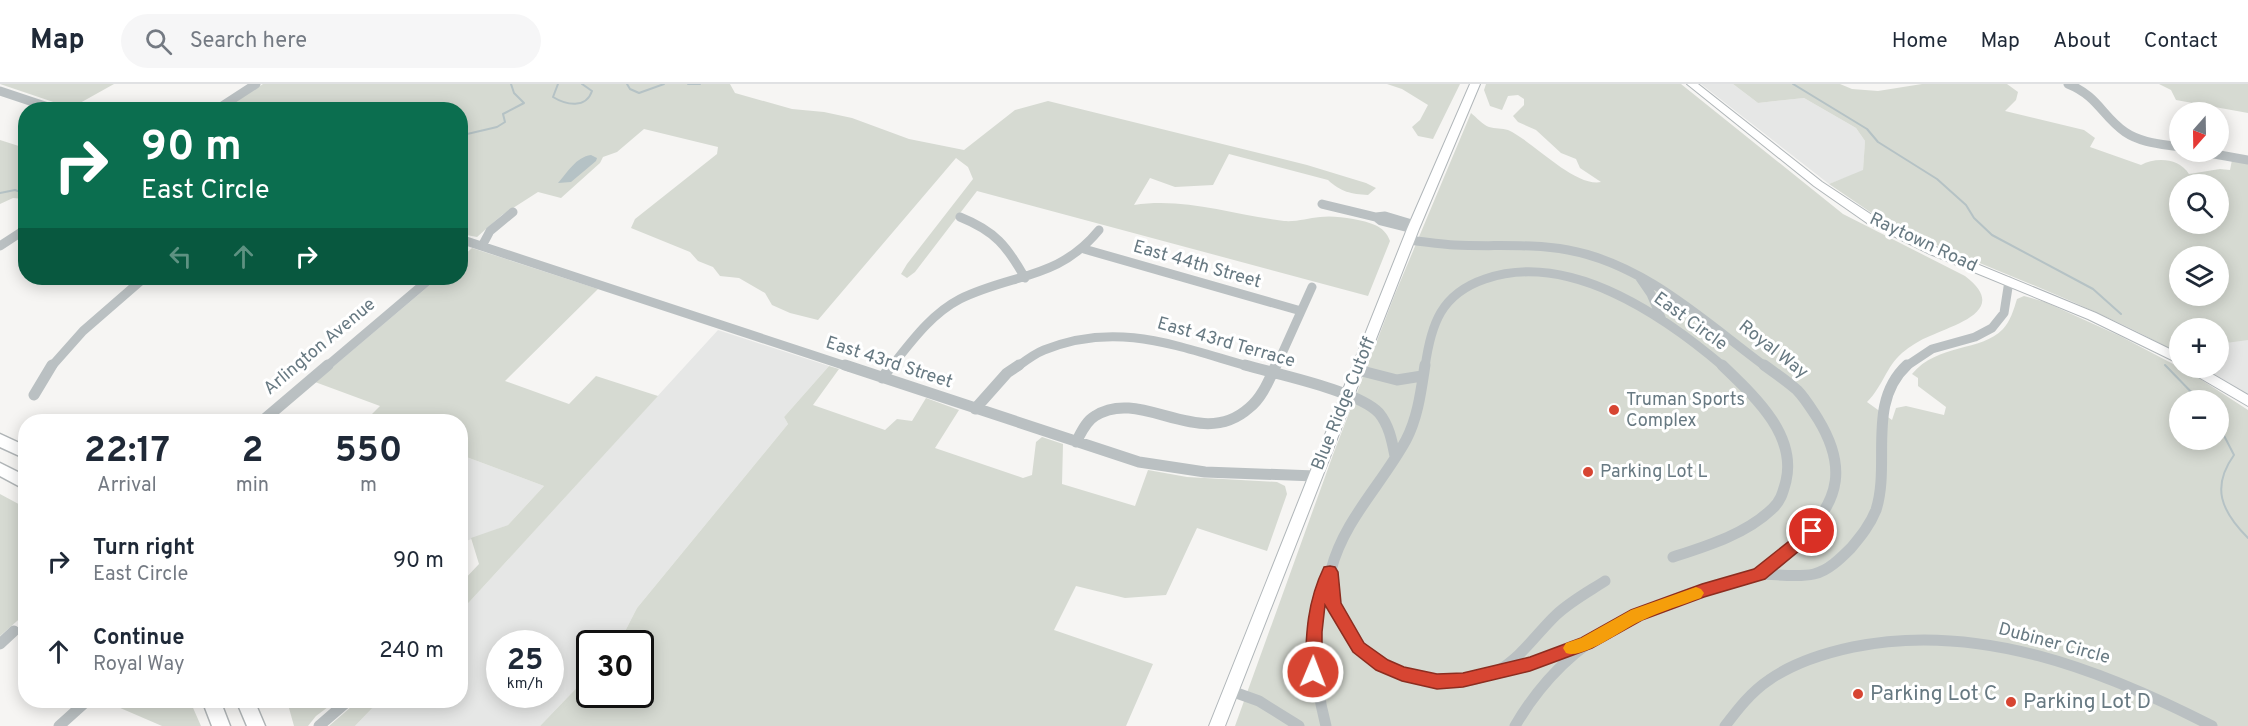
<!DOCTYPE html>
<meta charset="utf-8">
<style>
body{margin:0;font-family:Overpass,sans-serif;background:#f6f6f7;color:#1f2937;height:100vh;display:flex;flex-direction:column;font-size:22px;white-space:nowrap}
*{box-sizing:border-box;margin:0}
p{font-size:20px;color:#747a83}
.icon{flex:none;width:33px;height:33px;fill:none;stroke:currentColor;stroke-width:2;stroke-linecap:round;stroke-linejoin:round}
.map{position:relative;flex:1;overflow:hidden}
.sheet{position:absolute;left:18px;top:330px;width:450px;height:294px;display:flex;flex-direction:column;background:#fff;border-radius:24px;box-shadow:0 3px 15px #0003}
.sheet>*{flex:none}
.banner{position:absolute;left:18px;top:18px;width:450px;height:183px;border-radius:24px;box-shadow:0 3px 15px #0003;background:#0b6e4f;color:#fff;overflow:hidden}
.needle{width:39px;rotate:200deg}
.buttons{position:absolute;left:2169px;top:18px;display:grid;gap:12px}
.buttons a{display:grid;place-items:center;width:60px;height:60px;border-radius:50%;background:#fff;box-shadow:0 3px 15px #0003;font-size:30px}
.speed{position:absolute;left:486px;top:546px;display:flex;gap:12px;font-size:30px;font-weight:700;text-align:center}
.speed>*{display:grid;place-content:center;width:78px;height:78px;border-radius:50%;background:#fff;box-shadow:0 3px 15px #0003;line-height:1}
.speed small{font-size:15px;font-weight:400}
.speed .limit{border:3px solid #111;border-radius:9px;background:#fff;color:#111}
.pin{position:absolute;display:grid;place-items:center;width:51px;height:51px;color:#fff;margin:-26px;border:3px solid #fff;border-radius:50%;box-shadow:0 2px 6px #0007}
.me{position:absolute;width:66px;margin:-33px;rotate:1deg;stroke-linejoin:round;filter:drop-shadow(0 0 4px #0008)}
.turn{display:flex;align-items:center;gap:21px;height:126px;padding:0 24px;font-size:27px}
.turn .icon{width:78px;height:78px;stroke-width:2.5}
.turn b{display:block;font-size:42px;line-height:51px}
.lanes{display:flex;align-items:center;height:57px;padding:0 24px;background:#0003;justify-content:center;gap:30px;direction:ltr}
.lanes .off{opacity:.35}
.eta{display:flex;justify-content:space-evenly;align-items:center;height:102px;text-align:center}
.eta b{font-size:36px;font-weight:700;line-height:42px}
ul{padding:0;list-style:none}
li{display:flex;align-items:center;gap:18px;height:90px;padding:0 24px}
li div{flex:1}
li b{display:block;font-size:22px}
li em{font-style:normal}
header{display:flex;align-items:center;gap:36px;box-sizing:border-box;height:84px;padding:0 30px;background:#fff;border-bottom:2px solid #e0e1e3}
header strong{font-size:28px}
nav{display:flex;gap:33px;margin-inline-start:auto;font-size:21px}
.search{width:420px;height:54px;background:#f6f6f7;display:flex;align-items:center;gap:15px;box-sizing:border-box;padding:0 21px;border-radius:33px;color:#747a83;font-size:22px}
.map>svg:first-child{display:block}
.built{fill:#e6e7e6;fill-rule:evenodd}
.green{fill:#d6dad2;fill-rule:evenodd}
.water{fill:#b5c2c5}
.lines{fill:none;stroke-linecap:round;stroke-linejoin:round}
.stream{stroke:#b5c2c5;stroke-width:2}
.major-casing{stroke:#b0b6b9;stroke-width:2}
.highway-casing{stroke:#b0b5b7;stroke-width:3}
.minor-far1{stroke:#bac0c2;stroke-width:9}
.minor{stroke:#bac0c2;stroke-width:11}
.major{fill:#fff;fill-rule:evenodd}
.highway{fill:#fff;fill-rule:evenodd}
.route{fill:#d74532;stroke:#8c2d20;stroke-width:1.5}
.slow{fill:#f59e0b}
.poi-dot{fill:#d74532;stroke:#fff;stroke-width:2}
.labels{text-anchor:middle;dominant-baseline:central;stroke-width:6;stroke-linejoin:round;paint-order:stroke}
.street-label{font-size:18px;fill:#677982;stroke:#fff}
.poi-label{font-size:18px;fill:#677982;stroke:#fff;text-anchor:start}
.near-poi-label{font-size:21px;fill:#677982;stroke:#fff;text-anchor:start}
</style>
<header>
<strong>Map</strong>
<div class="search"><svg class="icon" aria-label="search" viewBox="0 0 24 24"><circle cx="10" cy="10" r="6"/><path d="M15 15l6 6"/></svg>Search here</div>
<nav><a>Home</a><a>Map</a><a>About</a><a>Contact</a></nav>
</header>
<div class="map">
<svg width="2248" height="642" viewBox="0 0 2248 642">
<rect width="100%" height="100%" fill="#f6f5f3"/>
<path class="built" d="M1701,0H1733L1758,19L1804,14L1856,44L1865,57L1863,87L1829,100Z
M718,246L829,282L784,333L788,340L637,524L619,559L590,560L589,591L540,642H355L379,617L460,616L461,527ZM500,560H550V610H500Z
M2247,255L2248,256V310L2204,284H2218L2219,260Z
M461,371L544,402L508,441L461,459Z"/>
<path class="green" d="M0,0H114L71,24Z
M263,0H730L735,9L792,25L824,28L852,34L909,55L964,66L1015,26L1048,17L1307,81L1366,99L1376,104L1368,111C1351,110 1341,108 1328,96L1229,70L1213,101L1175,103L1150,94L1134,121C1185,113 1234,131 1284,137C1297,138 1308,134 1320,133C1335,131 1361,135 1375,141C1382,144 1387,149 1390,157L1368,212L977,107L915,188L907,194L901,190L907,180L973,95L968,83L956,74L818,236L790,229L772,221L765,209L739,194L720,192L713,183L698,177L690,168L631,144L635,135L717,70L718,63L644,45L617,68L603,73L600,79L561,114L538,108L502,131L477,153L461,150L460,26H223Z
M1387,0H1460L1433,55L1418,52L1412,43L1420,36L1428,21L1402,5Z
M1486,0H1681L1843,130L1965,192C2010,226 1956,240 1930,252C1920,256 1910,262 1902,269C1886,283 1883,302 1867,318L1892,336L1896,324L1906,322L1944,331L1946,323L1918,302V294L1912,290C1938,259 1981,268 2003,245C2010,238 2014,225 2017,215L2024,212L2045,218L2120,252L2194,291L2248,326V642H1235L1334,368L1395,210L1471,29C1476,33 1483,41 1489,43C1495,45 1502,44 1508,46C1533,57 1574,103 1601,98L1580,84L1576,75L1561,69L1536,46L1518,38L1513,32L1524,21V15L1518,11L1508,12L1502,26L1490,22L1484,6ZM2180,316H2218V356H2180Z
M1733,0H1840L1852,5L1878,7L1922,0H2007L2018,8L2016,16L2005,27L2084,46L2095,54L2090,63L2141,81C2156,73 2179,74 2189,90L2220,85L2230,86L2232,76L2248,80V256L2219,260L2218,244H2180L2179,270C2090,220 1992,186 1899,145L1876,132L1829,100L1863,86L1865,57L1856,44L1804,14L1758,19ZM2180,100H2218V140H2180ZM2180,172H2218V212H2180Z
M2159,0H2248V29L2176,16L2171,6Z
M0,56L25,64V115L13,114L0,120Z
M472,164L598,205L505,297L569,320L596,292L658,312L461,527V499L479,480L471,454L508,441L544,402L461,371L460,338L365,337L380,322L315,298L438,194H460L461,174Z
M829,282L839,285L813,321L885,346L897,335L912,337L926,314L959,326L935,364L1023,394L1032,391L1036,358L1042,353L1063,360L1062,400L1135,422L1148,386L1187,393L1277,398L1285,402L1287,410L1267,467L1197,444L1166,511L1125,514L1076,502L1054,546L1153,580L1126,642H540L589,591L590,610H640V560L619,559L637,524L788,340L784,333Z
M0,410L26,424L25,530L0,552Z
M359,616L379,617L355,642H329Z
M104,617H190L201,642H162Z
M287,617V616L336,617L316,632L308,642H294Z"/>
<path class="water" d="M591,71L597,74L596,77L571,98L558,99C568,88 576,73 591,71Z"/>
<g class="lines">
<path class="stream" d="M558,0L553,13C566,21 586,25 592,7L582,0
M627,0L630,5L639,9L664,0
M688,0H700
M1793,0L1867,45L1878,58L1937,95L1966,121L1974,134L1992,151L2093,205L2121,230
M460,56L464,54L463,51L497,43L505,38L503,30L524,19L514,9L511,0
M0,109L15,106L26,110
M2165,281L2199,316
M2218,340L2234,371C2211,403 2221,427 2248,454"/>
<g class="major-casing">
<path id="major" d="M1470,0H1480L1419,145L1225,642H1209L1407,145Z
M1687,0H1698L1822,98L1875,133L1938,164L2096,229L2180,270V280L2088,235L1930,170L1867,139L1814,102Z
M2186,284H2202L2248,311V322L2188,287Z"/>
</g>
<g class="highway-casing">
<path id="highway" d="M0,350L26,362V375L0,363Z
M0,379L26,392V406L0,392Z
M202,616H220L230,642H212Z
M236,616H254L265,642H247Z"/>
</g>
<path class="minor-far1" d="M2068,0C2098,12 2102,32 2125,48C2141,59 2162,60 2180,63
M0,7L57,26
M216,26L256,0
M2203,68L2248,76
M1322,120L1376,133
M960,133C995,147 1007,162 1025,194
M1413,145L1381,137L1376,133L1385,132L1415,141
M460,155L849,283
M1409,156C1424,158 1439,160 1454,161C1492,163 1530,159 1568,166C1645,180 1705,238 1766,283
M0,162L26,145
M482,162L490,147L513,128
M1084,165L1301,227
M1640,194L1651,210L1662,236
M51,283L83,247L144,194
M326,283L431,194
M891,283C911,258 931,230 960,215C1013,189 1058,196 1099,146
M1017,283C1025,277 1034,270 1044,266C1118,236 1179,263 1251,283
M1276,283L1312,203
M1425,283C1431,240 1441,210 1485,195C1568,166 1663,231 1724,283
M1905,283L1932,265L1975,253L1992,244L2004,229L2009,197"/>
<path class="minor" d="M845,281L1139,378L1205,388L1315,392
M1245,281C1276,290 1359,307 1379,329C1389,341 1392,357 1395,372
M1425,281C1421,307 1418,333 1406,356C1382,400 1344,436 1331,486C1324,512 1341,542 1358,560C1391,595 1452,610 1497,587C1521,574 1537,549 1556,531C1571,517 1588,508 1605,497
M1358,286L1397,296L1422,292
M882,294L892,281
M34,311L52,281
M975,325L1007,289L1019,281
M261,338L328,281
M1076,358C1081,349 1086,337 1095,332C1141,302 1200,368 1249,324C1262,314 1269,296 1276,281
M1673,473C1707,462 1746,450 1772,425C1781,417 1783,408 1786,397C1797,350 1753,311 1722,281
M1759,490C1777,490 1797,494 1814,490C1828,487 1841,474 1851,464C1861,452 1870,441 1876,426C1891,379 1866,319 1907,281
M0,560L14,547
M1496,589L1530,580L1581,561
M1231,607L1259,617L1299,642
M59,642L88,616
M319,642L349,616
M1326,642C1312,589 1311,542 1329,490
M1515,642C1540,599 1573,565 1617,541C1647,524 1681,514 1714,504C1729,499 1744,497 1758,491C1776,483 1790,467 1803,453C1841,415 1846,381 1818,335C1812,326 1805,314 1797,306C1787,297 1775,289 1764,281
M1725,642C1738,625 1751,608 1769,596C1793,579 1825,569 1853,563C1978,537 2103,586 2212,642"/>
<use href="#major" class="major"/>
<use href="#highway" class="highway"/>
</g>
<path class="route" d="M1812,441L1817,443L1819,447L1817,452L1765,495L1704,513L1642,536L1592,564L1530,587L1463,603L1437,605L1402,597L1376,586L1353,568L1325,521L1322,548V588L1319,593L1313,595L1308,593L1305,588C1306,550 1307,518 1324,483L1330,482L1335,483L1338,488L1341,519L1364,559L1388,576L1404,583L1437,590L1463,589L1530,573L1581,554L1631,526L1702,500L1754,485L1807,443Z"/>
<path class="slow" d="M1696,503L1701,505L1704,509L1701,514C1682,521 1662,527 1643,536C1625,543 1584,576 1566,569L1563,564L1566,559L1581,554L1631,526Z"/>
<g class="poi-dot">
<circle cx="1614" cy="326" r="6"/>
<circle cx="1588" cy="388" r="6"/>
<circle cx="1858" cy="610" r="6"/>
<circle cx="2011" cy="618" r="6"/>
</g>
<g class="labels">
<g class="street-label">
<text transform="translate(1923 159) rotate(25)">Raytown Road</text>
<text transform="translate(1197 181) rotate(16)">East 44th Street</text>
<text transform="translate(1690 238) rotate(36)">East Circle</text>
<text transform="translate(1226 259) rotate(16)">East 43rd Terrace</text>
<text transform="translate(320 263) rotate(-40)">Arlington Avenue</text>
<text transform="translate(1773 266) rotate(38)">Royal Way</text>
<text transform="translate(889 279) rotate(18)">East 43rd Street</text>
<text transform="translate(1344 320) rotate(-68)">Blue Ridge Cutoff</text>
<text transform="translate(2054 560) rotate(15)">Dubiner Circle</text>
</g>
<g class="poi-label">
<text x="1626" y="316">Truman Sports<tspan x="1626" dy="21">Complex</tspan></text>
<text x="1600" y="388">Parking Lot L</text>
</g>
<g class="near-poi-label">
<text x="1870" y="610">Parking Lot C</text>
<text x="2023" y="618">Parking Lot D</text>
</g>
</g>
</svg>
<div class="buttons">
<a><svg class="needle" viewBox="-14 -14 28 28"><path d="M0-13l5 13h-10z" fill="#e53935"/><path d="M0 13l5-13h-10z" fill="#747a83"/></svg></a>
<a><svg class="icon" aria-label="search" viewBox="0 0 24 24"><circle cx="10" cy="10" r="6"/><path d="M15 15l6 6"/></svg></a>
<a><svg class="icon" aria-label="layers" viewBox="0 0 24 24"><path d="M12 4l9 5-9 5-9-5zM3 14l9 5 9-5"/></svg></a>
<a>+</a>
<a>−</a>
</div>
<div class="speed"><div>25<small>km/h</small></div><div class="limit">30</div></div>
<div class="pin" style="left:1812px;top:447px;background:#d93025"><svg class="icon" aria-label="arrive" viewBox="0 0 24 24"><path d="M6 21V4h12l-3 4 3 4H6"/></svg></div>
<svg class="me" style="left:1313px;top:588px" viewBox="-20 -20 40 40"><circle r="17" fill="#d74532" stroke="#fff" stroke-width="3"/><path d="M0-11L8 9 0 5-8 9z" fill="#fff"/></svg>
<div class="banner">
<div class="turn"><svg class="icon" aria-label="right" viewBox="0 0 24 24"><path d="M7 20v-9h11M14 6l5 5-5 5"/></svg><div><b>90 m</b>East Circle</div></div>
<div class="lanes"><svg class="icon off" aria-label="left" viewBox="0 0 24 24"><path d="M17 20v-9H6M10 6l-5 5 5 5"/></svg><svg class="icon off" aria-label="ahead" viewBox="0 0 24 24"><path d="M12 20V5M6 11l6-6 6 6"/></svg><svg class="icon" aria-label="right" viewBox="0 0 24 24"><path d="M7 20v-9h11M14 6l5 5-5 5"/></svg></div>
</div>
<section class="sheet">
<div class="eta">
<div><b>22:17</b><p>Arrival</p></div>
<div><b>2</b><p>min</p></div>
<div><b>550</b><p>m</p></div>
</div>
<ul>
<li><svg class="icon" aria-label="right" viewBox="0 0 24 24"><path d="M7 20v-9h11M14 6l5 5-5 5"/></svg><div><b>Turn right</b><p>East Circle</p></div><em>90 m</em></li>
<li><svg class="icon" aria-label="ahead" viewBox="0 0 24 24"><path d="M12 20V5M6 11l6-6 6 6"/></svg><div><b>Continue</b><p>Royal Way</p></div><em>240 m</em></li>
</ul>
</section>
</div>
